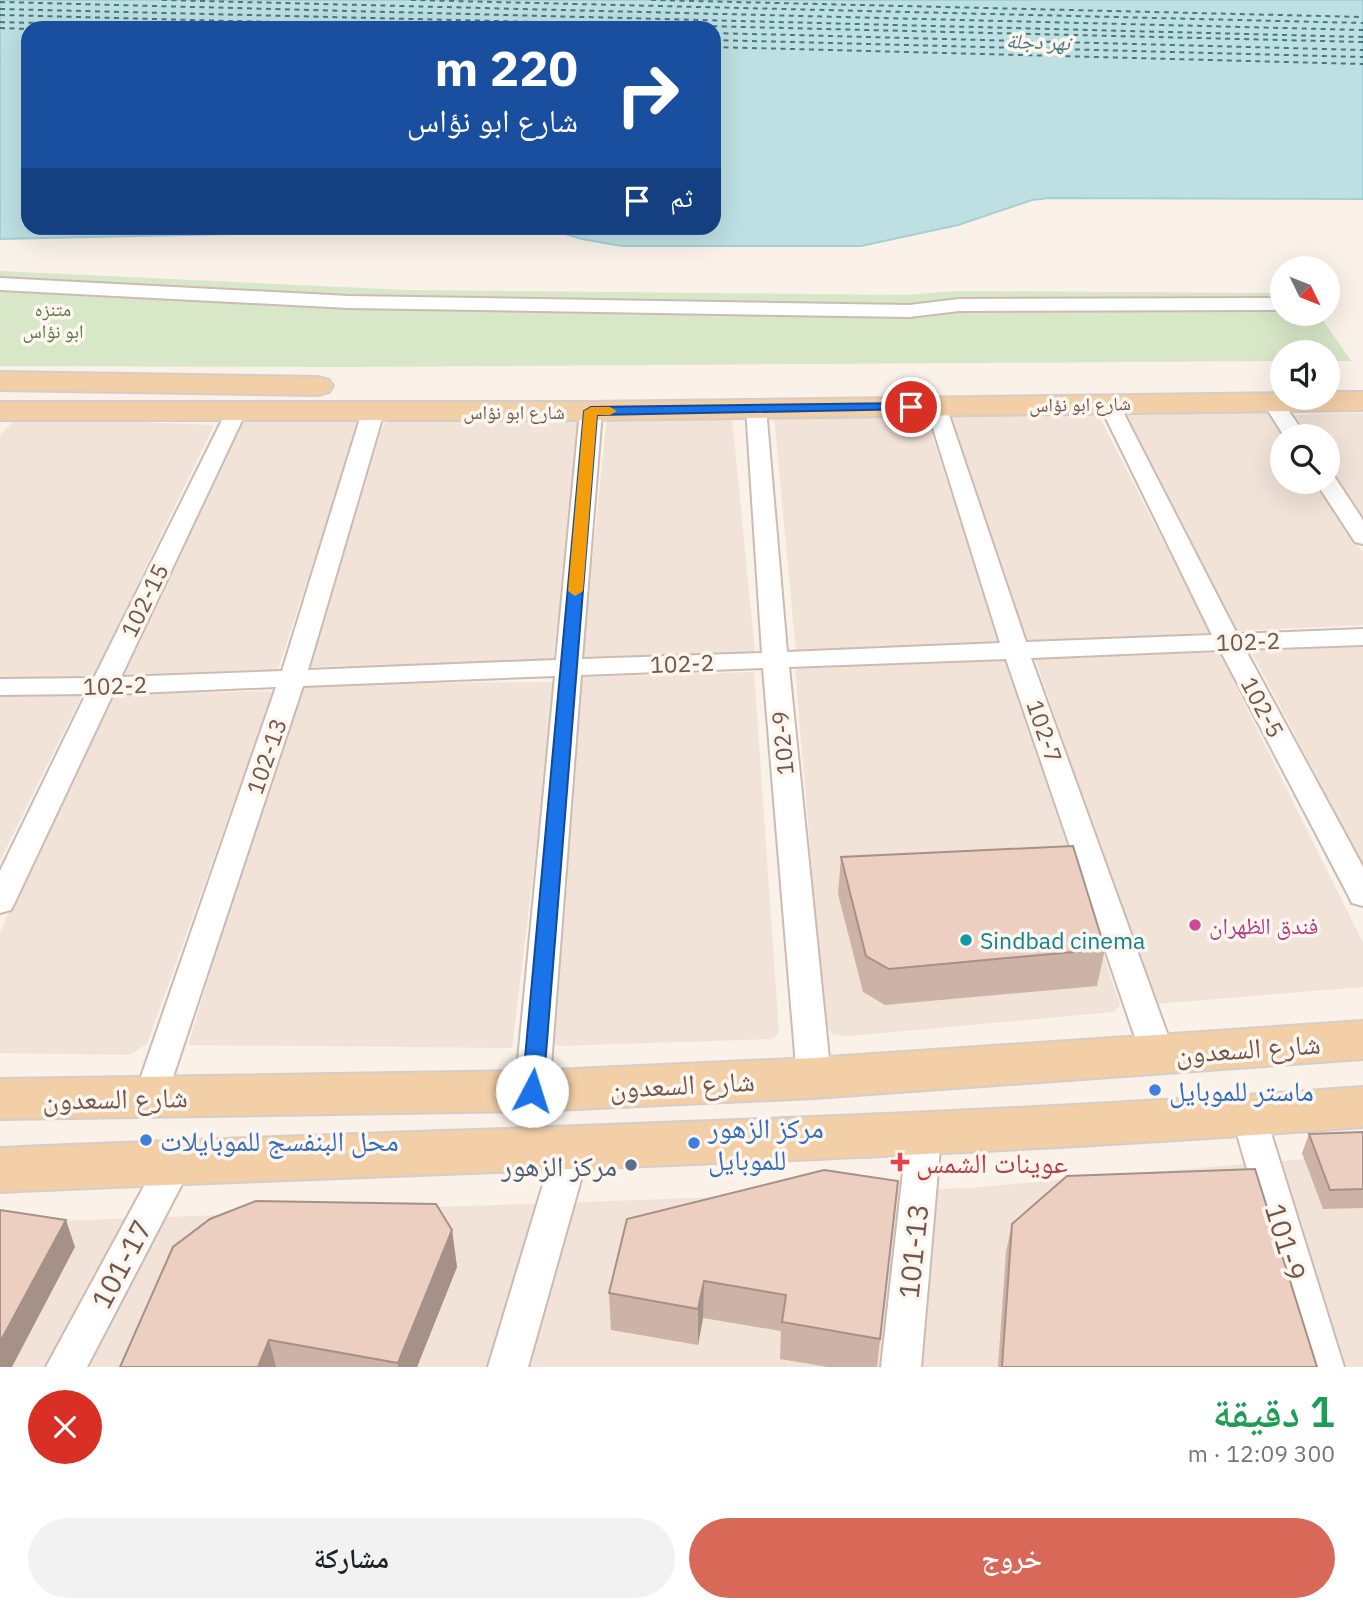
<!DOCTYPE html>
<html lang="ar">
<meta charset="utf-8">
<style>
body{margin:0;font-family:"IBM Plex Sans","Noto Naskh Arabic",sans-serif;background:#f2f2f2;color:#202124;direction:rtl;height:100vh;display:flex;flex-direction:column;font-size:26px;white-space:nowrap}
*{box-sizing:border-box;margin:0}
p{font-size:23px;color:#757577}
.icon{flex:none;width:38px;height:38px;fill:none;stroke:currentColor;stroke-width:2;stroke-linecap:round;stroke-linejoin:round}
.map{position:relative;height:1367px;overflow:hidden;direction:ltr}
.drawer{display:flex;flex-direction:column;background:#fff;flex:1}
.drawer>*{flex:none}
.banner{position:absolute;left:21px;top:21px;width:700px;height:214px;border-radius:21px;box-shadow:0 7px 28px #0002;direction:rtl;background:#1a4fa0;color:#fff;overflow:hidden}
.needle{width:46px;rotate:133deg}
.fabs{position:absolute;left:1270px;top:256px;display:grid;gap:14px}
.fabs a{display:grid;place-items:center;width:70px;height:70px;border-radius:50%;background:#fff;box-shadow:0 7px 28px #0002;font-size:35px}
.pin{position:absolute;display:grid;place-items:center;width:60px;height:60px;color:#fff;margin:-30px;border:4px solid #fff;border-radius:50%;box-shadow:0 2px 7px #0007}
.me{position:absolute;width:77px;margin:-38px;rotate:5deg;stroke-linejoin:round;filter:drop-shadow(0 0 5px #0008)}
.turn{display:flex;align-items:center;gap:24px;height:147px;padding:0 28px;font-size:32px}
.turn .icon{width:91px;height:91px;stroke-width:2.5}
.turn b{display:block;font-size:49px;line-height:60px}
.then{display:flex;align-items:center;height:66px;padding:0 28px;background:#0003;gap:14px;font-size:26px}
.round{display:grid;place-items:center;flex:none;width:74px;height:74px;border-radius:37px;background:#f2f2f2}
.overview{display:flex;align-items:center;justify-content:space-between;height:119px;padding:0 28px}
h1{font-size:42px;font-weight:600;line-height:52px;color:#1e9e55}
.cta{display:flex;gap:14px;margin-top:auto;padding:14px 28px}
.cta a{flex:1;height:80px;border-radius:42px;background:#d86959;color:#fff;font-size:28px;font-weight:600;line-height:80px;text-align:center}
.cta a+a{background:#f2f2f2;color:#202124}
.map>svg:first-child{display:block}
.residential{fill:#f1e3d7}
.green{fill:#d7e7c7}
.water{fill:#bee0e2;stroke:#a5d0d3;stroke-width:2}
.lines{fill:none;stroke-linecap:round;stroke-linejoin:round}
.ferry{stroke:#47787c;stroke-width:2;stroke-dasharray:5 4.5;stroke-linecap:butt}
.street-casing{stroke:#cdbbb2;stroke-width:4}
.primary-casing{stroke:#d5cdca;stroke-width:4}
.street{fill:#fff;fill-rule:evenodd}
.primary{fill:#f2cfa7;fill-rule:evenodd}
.wall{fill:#ccb2a7}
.shaded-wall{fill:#a69188}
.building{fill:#edcfc2;stroke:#a69188;stroke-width:2}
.route{fill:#1a73e8;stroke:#114b97;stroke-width:2}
.slow{fill:#f59e0b}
.hotel-dot{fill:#d1479c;stroke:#fdf6ee;stroke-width:2.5}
.culture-dot{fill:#0f9aa8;stroke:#fdf6ee;stroke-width:2.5}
.shop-dot{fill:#3f7fe0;stroke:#fdf6ee;stroke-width:2.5}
.health-dot{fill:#e0444e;stroke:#fdf6ee;stroke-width:2.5}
.service-dot{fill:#5c6f8a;stroke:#fdf6ee;stroke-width:2.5}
.labels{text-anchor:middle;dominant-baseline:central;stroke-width:7;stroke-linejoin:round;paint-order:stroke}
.far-park-label{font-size:19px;fill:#5a7647;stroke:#fdf6ee}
.far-street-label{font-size:19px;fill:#72574e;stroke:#fdf6ee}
.far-water-label{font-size:21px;font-style:italic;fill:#47787c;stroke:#fdf6ee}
.street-label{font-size:23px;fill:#72574e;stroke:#fdf6ee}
.hotel-label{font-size:23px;fill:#b23c85;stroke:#fdf6ee;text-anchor:start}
.culture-label{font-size:23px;fill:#0d838f;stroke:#fdf6ee;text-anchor:start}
.near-street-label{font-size:28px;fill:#72574e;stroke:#fdf6ee}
.near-shop-label{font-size:28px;fill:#366cbe;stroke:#fdf6ee;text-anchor:start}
.near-health-label{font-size:28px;fill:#be3a42;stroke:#fdf6ee;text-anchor:start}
.near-service-label{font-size:28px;fill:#4e5e75;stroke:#fdf6ee;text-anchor:end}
</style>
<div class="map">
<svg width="1363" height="1367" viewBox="0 0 1363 1367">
<rect width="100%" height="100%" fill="#faf1e8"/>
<path class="residential" d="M1269,410L1286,436H1283V481H1316L1363,553V625L1237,631L1122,411Z
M1097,412L1210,633L1028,642L945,417Z
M1363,413V516L1328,464V436H1309L1295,415Z
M925,414L999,641L796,652L774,415Z
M607,417H732L755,653L582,659Z
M22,418L214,425L93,677H0V435L14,421Z
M250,419L360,422L278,669L123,675L238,426Z
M578,420L581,421L553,662L310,667L382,427L385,423L393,421Z
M1363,647V865L1251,651Z
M1219,652L1363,943V987L1155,1004L1035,659Z
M1005,659L1120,1005L1114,1012L850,1036L834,1035L825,1026L795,669Z
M754,672L779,1033L772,1039L558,1046L550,1038L582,677Z
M551,682L556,684L512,1048L188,1045L295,694L300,688L309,684Z
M269,691L273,693L147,1044L129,1055L0,1053V932L101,705L117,695Z
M77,694L81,697L0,861V696Z
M1363,1154V1367H0V1223L968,1188Z"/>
<path class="green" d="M0,271L406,290L907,295L955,291L1283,293V313H1318L1351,361H1328V352H1283V361L346,367L0,366Z"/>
<path class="water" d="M0,0H1363V199L1049,198L1032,200L958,225L861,246H622L582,239L545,228H714V28H28V228H324L276,233L0,239Z"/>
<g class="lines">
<path class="ferry" d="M162,0L1363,30
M411,0L1363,23
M651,0L1363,17
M0,2L1363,37
M0,9L1363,42
M0,15L504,28
M0,22L230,28
M0,28L28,29
M714,33L1363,50
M714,40L1363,57
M714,47L1363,64"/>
<g class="street-casing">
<path id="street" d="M0,278L349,296L909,305L959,299L1283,298V310L959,311L909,317L349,308L0,290Z
M1272,395L1279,397L1306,436H1284L1262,401L1265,397Z
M1109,398L1116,400L1119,404L1237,634L1363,629V645L1245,649L1363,867V906L1352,903L1348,895L1220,650L1031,658L1175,1055L1170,1064L1158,1068L1146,1064L1141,1055L1006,659L789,667L831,1078L826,1087L814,1091L802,1087L797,1078L763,668L581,675L549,1091L544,1101L532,1105L520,1101L515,1091L555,676L303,686L163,1107L151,1111L139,1107L134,1097L276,687L113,694L15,902L11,910L0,913V871L86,694L0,695V679L94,678L228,408H242L246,412L121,677L282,671L362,412L366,408H380L384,412L308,670L556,660L580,411L584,407H598L602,411L582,659L762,653L746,408L749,404H763L766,408L787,652L1000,643L926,406L929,402H943L946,406L1026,642L1212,635L1099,404L1102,400Z
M1328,475L1334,476L1363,520V544L1355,542L1315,481H1328Z
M1249,1103L1261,1107L1266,1117L1344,1367H1304L1232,1117L1237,1107Z
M924,1122L936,1126L941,1136L921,1367H881L907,1136L912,1126Z
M572,1133L584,1138L590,1148L528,1367H488L554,1148L560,1138Z
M176,1146L189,1151L194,1161L87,1367H46L163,1151Z"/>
</g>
<g class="primary-casing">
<path id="primary" d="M0,372L318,377L329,380L333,386L329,392L318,395L0,390Z
M1328,392H1363V410L591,420H0V402H591L1283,393V397H1328Z
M1363,1021V1059L814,1098L532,1111L0,1119V1079L532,1071L814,1058Z
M1363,1087V1127C909,1162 454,1171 0,1192V1148C454,1128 909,1120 1363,1087Z"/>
</g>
<use href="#street" class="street"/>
<use href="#primary" class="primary"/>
</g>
<path class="wall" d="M841,857L1105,949L1097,986L885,1005L863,992L838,894Z
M1363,1132V1208L1323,1209L1302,1153L1309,1134Z
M898,1181L877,1367H828L780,1359L781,1331L703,1318L698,1345L611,1330L609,1293Z
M1012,1224L1317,1367H998L1006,1252Z
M452,1230L457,1267L417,1367H120Z"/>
<path class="shaded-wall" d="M66,1220L75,1247L12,1367H0V1342Z
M452,1230L457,1267L417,1367H398V1363Z
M704,1281L703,1318L698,1345V1309Z
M269,1340L276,1367H258Z"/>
<path class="building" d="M1073,846L1105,949L889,969L866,956L841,857Z
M1363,1132V1189L1330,1190L1309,1134Z
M1255,1169L1317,1367H1002L1012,1224L1067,1176Z
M824,1170L898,1181L880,1339L782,1322L786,1295L704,1281L698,1309L609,1293L627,1219Z
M256,1201L436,1204L452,1230L398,1363L269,1340L258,1367H120L173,1247L210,1219Z
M0,1210L66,1220L0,1342Z"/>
<path class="route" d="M911,403L917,407L915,409L597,415L543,1091L540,1097L532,1100L525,1097L522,1091L584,411L591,407Z"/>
<path class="slow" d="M591,407H610L617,411L610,415H597L583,591L575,596L568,591L584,411Z"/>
<circle class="hotel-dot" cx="1195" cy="925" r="7"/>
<circle class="culture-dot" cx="966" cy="940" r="7"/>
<g class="shop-dot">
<circle cx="1155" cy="1090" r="7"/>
<circle cx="146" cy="1140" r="7"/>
<circle cx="694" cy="1143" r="7"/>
</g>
<path class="health-dot" d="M896.5 1151.5h7v7h7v7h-7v7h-7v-7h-7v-7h7z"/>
<circle class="service-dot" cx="631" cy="1165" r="7"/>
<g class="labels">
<g class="far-park-label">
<text x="53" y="309">متنزه<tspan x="53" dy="22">ابو نؤاس</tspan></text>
</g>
<g class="far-street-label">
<text transform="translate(1080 404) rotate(-1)">شارع ابو نؤاس</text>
<text x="514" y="412">شارع ابو نؤاس</text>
</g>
<g class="far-water-label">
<text transform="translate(1038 41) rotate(2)">نهر دجلة</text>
</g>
<g class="street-label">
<text transform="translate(144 600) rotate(-64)">102-15</text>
<text transform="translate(1248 641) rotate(-2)">102-2</text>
<text transform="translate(682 663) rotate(-2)">102-2</text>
<text transform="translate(115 685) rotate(-2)">102-2</text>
<text transform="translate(1263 707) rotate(62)">102-5</text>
<text transform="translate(1045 731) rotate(71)">102-7</text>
<text transform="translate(782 743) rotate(-95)">102-9</text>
<text transform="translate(266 756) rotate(-71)">102-13</text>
</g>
<g class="hotel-label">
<text x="1209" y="925">فندق الظهران</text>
</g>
<g class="culture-label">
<text x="980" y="940">Sindbad cinema</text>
</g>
<g class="near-street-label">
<text transform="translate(1248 1048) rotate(-4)">شارع السعدون</text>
<text transform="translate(682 1084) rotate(-3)">شارع السعدون</text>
<text transform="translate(115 1098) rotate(-1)">شارع السعدون</text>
<text transform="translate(1286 1242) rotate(73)">101-9</text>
<text transform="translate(913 1251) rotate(-84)">101-13</text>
<text transform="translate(121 1264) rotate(-62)">101-17</text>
</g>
<g class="near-shop-label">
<text x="1169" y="1090">ماستر للموبايل</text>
<text x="708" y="1127">مركز الزهور<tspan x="708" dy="32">للموبايل</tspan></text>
<text x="160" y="1140">محل البنفسج للموبايلات</text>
</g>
<g class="near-health-label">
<text x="916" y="1162">عوينات الشمس</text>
</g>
<g class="near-service-label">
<text x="617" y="1165">مركز الزهور</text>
</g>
</g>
</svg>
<div class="fabs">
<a><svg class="needle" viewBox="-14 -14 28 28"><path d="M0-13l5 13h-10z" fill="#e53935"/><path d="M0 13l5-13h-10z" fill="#757577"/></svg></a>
<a><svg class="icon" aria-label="sound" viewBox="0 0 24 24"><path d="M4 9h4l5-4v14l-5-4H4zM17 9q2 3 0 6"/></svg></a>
<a><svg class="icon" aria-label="search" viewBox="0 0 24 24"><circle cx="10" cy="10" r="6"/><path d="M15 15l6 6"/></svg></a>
</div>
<div class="pin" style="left:911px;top:407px;background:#d93025"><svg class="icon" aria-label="arrive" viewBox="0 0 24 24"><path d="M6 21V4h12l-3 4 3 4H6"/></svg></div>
<svg class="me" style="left:532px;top:1091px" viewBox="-20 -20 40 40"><circle r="19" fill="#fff"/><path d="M0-13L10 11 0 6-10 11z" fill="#1a73e8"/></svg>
<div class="banner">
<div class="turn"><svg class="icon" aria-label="right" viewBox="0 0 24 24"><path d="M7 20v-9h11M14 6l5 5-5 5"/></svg><div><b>220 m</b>شارع ابو نؤاس</div></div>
<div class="then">ثم<svg class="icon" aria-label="arrive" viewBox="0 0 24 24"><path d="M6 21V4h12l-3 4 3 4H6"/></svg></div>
</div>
</div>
<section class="drawer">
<div class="overview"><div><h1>1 دقيقة</h1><p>300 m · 12:09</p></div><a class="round" style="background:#d93025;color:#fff"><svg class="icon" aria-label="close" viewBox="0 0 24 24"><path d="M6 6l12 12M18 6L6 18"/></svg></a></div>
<div class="cta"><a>خروج</a><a>مشاركة</a></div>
</section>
